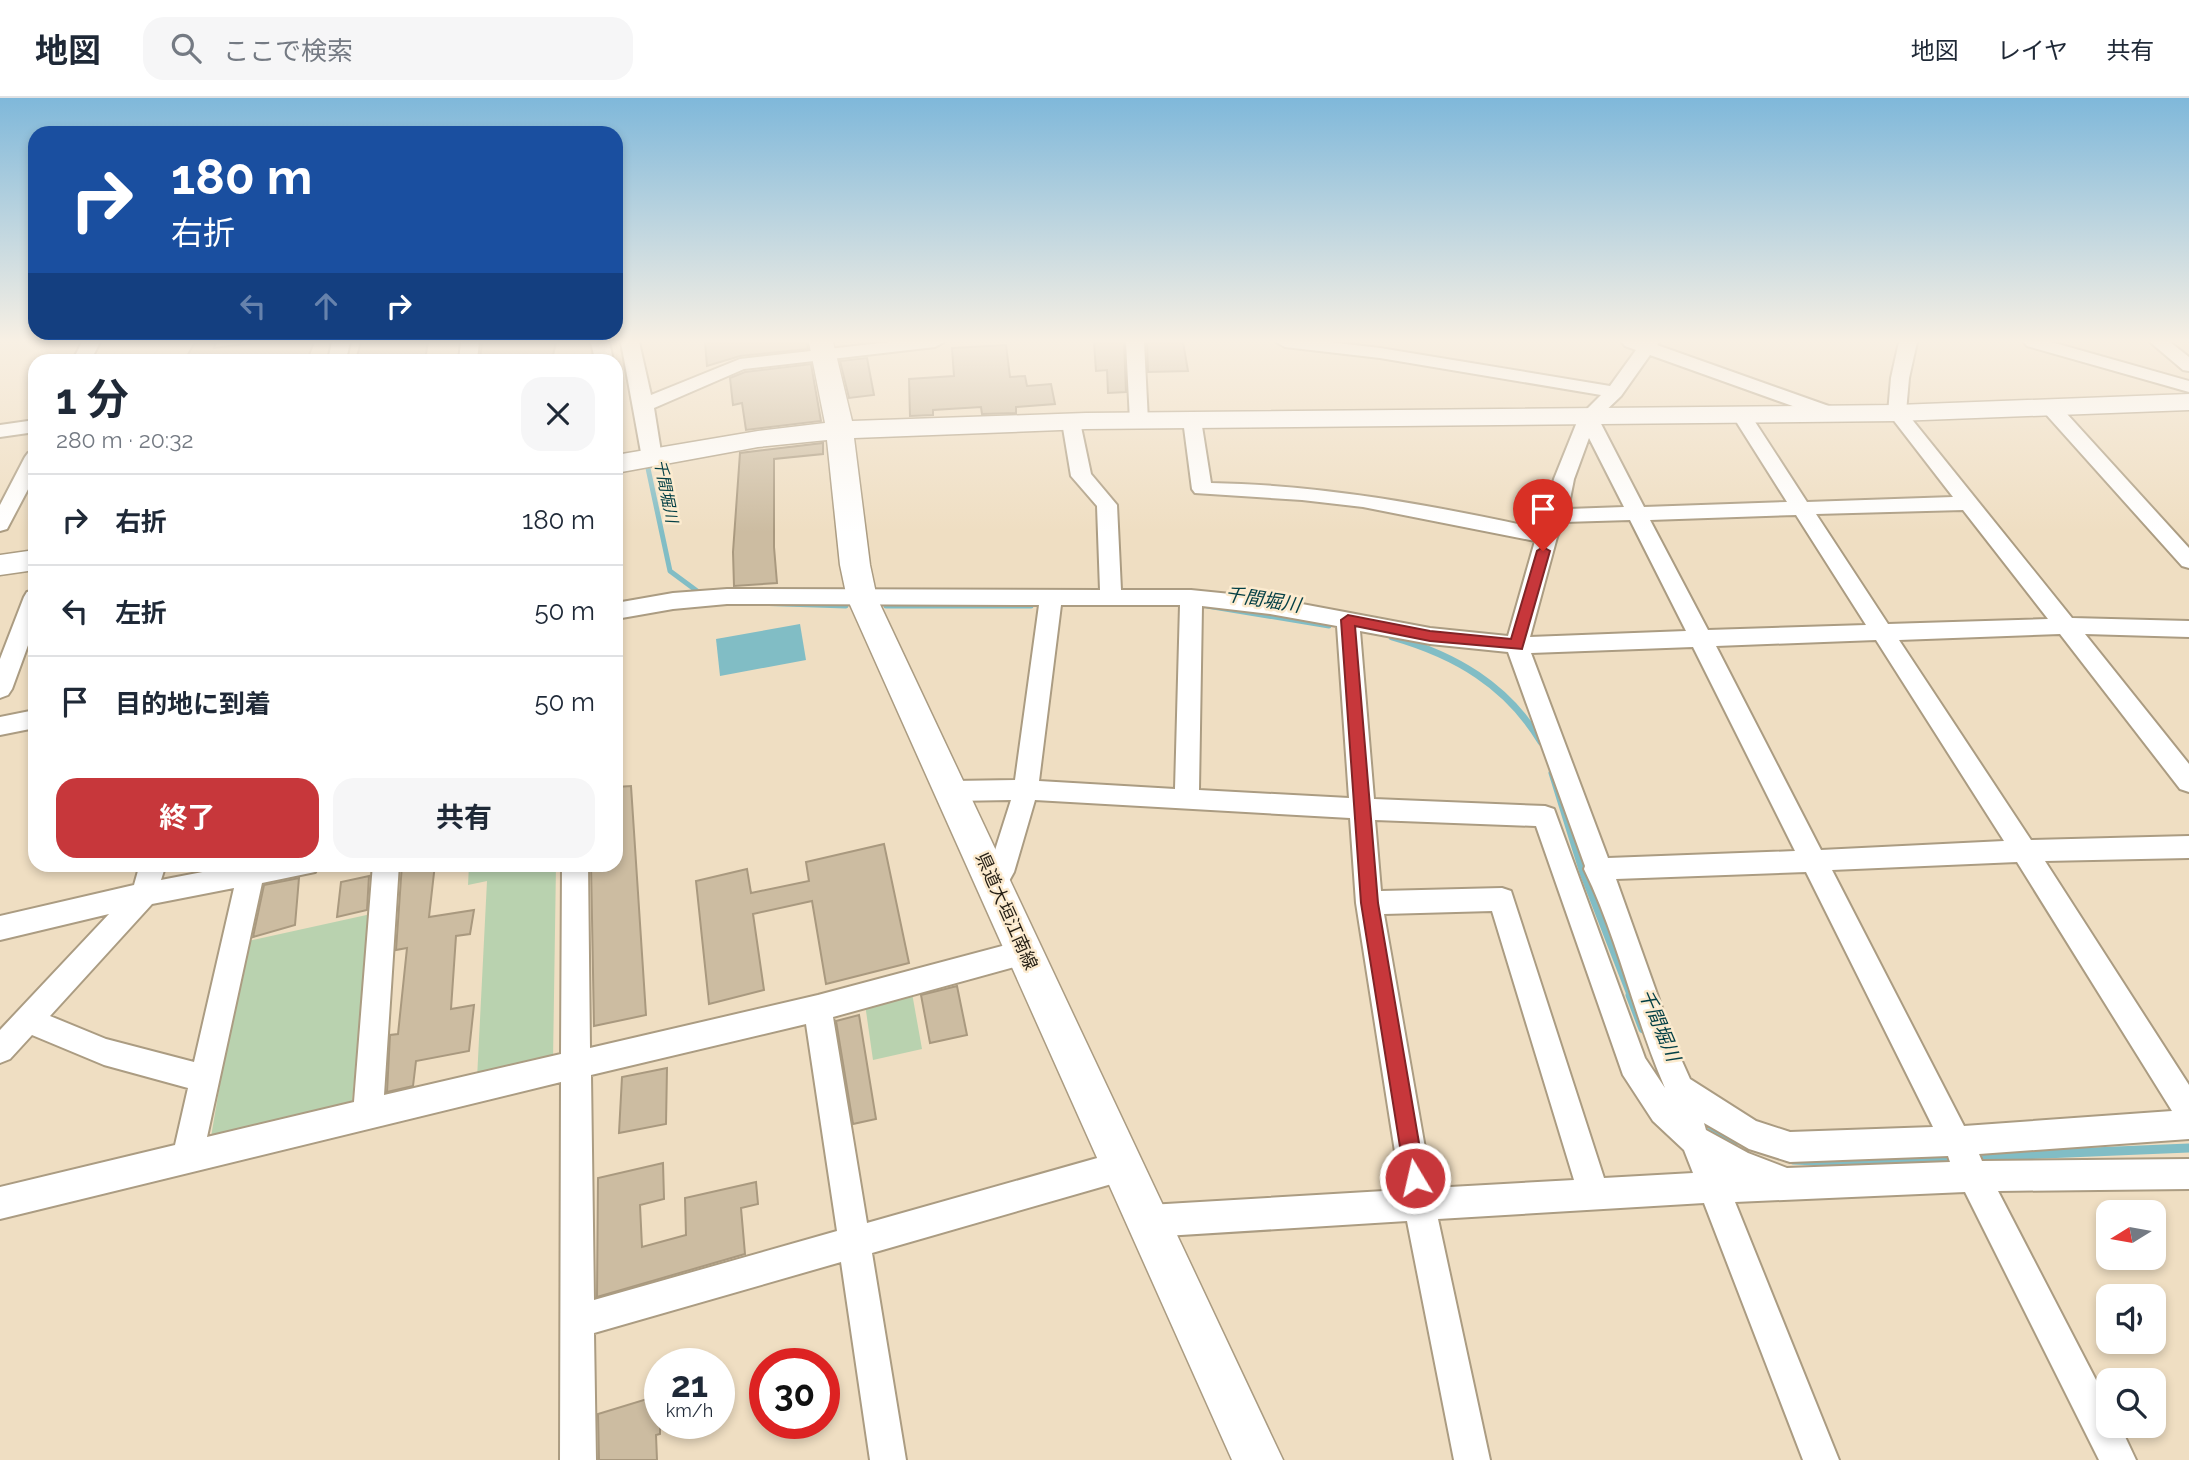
<!DOCTYPE html>
<html lang="ja">
<meta charset="utf-8">
<style>
body{margin:0;font-family:Raleway,"Noto Sans JP",sans-serif;background:#f6f6f7;color:#1f2937;height:100vh;display:flex;flex-direction:column;font-size:26px;white-space:nowrap}
*{box-sizing:border-box;margin:0}
p{font-size:23px;color:#747a83}
.icon{flex:none;width:38px;height:38px;fill:none;stroke:currentColor;stroke-width:2;stroke-linecap:round;stroke-linejoin:round}
.map{position:relative;flex:1;overflow:hidden}
.drawer{position:absolute;left:28px;top:256px;width:595px;height:518px;display:flex;flex-direction:column;background:#fff;border-radius:21px;box-shadow:0 4px 10px #0003}
.drawer>*{flex:none}
.guide{position:absolute;left:28px;top:28px;width:595px;height:214px;border-radius:21px;box-shadow:0 4px 10px #0003;background:#1a4fa0;color:#fff;overflow:hidden}
.needle{width:46px;rotate:259deg}
.fabs{position:absolute;left:2096px;top:1102px;display:grid;gap:14px}
.fabs a{display:grid;place-items:center;width:70px;height:70px;border-radius:14px;background:#fff;box-shadow:0 4px 10px #0003;font-size:35px}
.speed{position:absolute;left:644px;top:1250px;display:flex;gap:14px;font-size:35px;font-weight:700;text-align:center}
.speed>*{display:grid;place-content:center;width:91px;height:91px;border-radius:50%;background:#fff;box-shadow:0 4px 10px #0003;line-height:1}
.speed small{font-size:18px;font-weight:400}
.speed .limit{border:10px solid #d22;background:#fff;color:#111}
.pin{position:absolute;display:grid;place-items:center;width:60px;height:60px;color:#fff;margin:-72px -30px;border-radius:50% 50% 50% 0;rotate:-45deg;box-shadow:0 0 7px #0007}
.pin .icon{rotate:45deg}
.me{position:absolute;width:77px;margin:-38px;rotate:351deg;stroke-linejoin:round;filter:drop-shadow(0 0 5px #0008)}
.turn{display:flex;align-items:center;gap:24px;height:147px;padding:0 28px;font-size:32px}
.turn .icon{width:91px;height:91px;stroke-width:2.5}
.turn b{display:block;font-size:49px;line-height:60px}
.lanes{display:flex;align-items:center;height:66px;padding:0 28px;background:#0003;justify-content:center;gap:35px;direction:ltr}
.lanes .off{opacity:.35}
.round{display:grid;place-items:center;flex:none;width:74px;height:74px;border-radius:21px;background:#f6f6f7}
.headline{display:flex;align-items:center;justify-content:space-between;height:119px;padding:0 28px}
h1{font-size:42px;font-weight:700;line-height:52px}
.cta{display:flex;gap:14px;margin-top:auto;padding:14px 28px}
.cta a{flex:1;height:80px;border-radius:21px;background:#c7373b;color:#fff;font-size:28px;font-weight:700;line-height:80px;text-align:center}
.cta a+a{background:#f6f6f7;color:#1f2937}
ul{padding:0;list-style:none}
li{display:flex;align-items:center;gap:21px;height:91px;padding:0 28px;border-top:2px solid #e0e1e3}
li div{flex:1}
li b{display:block;font-size:26px}
li em{font-style:normal}
header{display:flex;align-items:center;gap:42px;box-sizing:border-box;height:98px;padding:0 35px;background:#fff;border-bottom:2px solid #e0e1e3}
header strong{font-size:33px}
nav{display:flex;gap:38px;margin-inline-start:auto;font-size:24px}
.search{width:490px;height:63px;background:#f6f6f7;display:flex;align-items:center;gap:18px;box-sizing:border-box;padding:0 24px;border-radius:21px;color:#747a83;font-size:26px}
.map>svg:first-child{display:block}
.green{fill:#b9d2af}
.water{fill:#81bdc5}
.lines{fill:none;stroke-linecap:round;stroke-linejoin:round}
.stream-far2{stroke:#81bdc5;stroke-width:5}
.stream-far1{stroke:#81bdc5;stroke-width:7}
.stream{stroke:#81bdc5;stroke-width:9}
.building{fill:#ccbca1;stroke:#a9997f;stroke-width:2}
.minor-casing{stroke:#ab9c82;stroke-width:4}
.secondary-casing{stroke:#ab9c82;stroke-width:3}
.minor{fill:#fff;fill-rule:evenodd}
.secondary{fill:#fff;fill-rule:evenodd}
.route{fill:#c7373b;stroke:#812426;stroke-width:2}
.labels{text-anchor:middle;dominant-baseline:central;stroke-width:5;stroke-linejoin:round;paint-order:stroke}
.far-water-label{font-size:16px;font-style:italic;fill:#033f45;stroke:#fcebcf}
.street-label{font-size:18px;fill:#241e14;stroke:#fcebcf}
.water-label{font-size:19px;font-style:italic;fill:#033f45;stroke:#fcebcf}
</style>
<header>
<strong>地図</strong>
<div class="search"><svg class="icon" aria-label="search" viewBox="0 0 24 24"><circle cx="10" cy="10" r="6"/><path d="M15 15l6 6"/></svg>ここで検索</div>
<nav><a>地図</a><a>レイヤ</a><a>共有</a></nav>
</header>
<div class="map">
<svg width="2189" height="1362" viewBox="0 0 2189 1362">
<rect width="100%" height="100%" fill="#efdec2"/>
<path class="green" d="M469,767H556L553,963L477,981L487,783L468,787Z
M371,816L352,1004L211,1039L244,844Z
M912,895L922,951L873,962L865,906Z"/>
<path class="water" d="M800,526L806,562L720,578L716,541Z"/>
<g class="lines">
<path class="stream-far2" d="M646,361L670,473L697,493
M751,505L846,508
M886,508H1031
M1207,508L1329,528"/>
<path class="stream-far1" d="M1392,539C1455,557 1507,587 1541,644
M1552,675L1583,775L1631,899"/>
<path class="stream" d="M1630,897L1643,931
M1698,1019L1735,1043
M1971,1059L2189,1050
M1793,1062L1843,1064L1956,1060"/>
</g>
<path class="building" d="M195,244H216L214,250L260,244H314L307,262H210V260L209,262H185Z
M361,244H428L425,262H356Z
M482,244H556L552,262H480Z
M705,244H807L808,251L740,258L707,268Z
M1094,244H1124L1126,294L1108,295L1107,272L1096,273Z
M1147,244H1183L1188,273L1148,274Z
M1006,247L1010,279L1025,278L1027,288L1051,286L1055,306L1016,309V315L982,316L981,309L933,312V317L910,318L909,281L954,278L952,250Z
M867,260L874,297L849,300L840,263Z
M811,266L821,323L746,332L742,305L733,307L730,280L745,274Z
M823,345V356L774,361V449L777,485L734,488L733,454L740,355Z
M631,688L646,917L594,928L591,766H616V689Z
M884,746L909,865L826,886L812,803L753,816L764,892L709,906L696,783L747,771L751,795L809,783L806,764Z
M402,766H435L429,819L474,812L470,836L456,838L451,911L474,907L469,953L416,963L413,988L387,994L390,937L398,936L407,850L396,852Z
M369,778L367,812L337,819L341,784Z
M299,780L295,827L253,839L264,787Z
M957,888L967,937L930,945L921,897Z
M859,917L876,1021L853,1026L836,923Z
M667,970L666,1026L619,1035L622,979Z
M663,1065L664,1101L640,1107L642,1149L686,1137L685,1100L756,1084L758,1106L741,1110L745,1156L597,1199L598,1080Z
M660,1297V1336L656,1337L657,1362H599L598,1316Z"/>
<g class="lines">
<g class="minor-casing">
<path id="minor" d="M82,244H100L91,262H73Z
M332,244H350L346,262H328Z
M461,244H479L477,262H459Z
M591,244H609L613,262H595Z
M621,244H639L651,297L740,261L890,244H944L935,249L744,271L654,310L662,360L659,364H645L642,360Z
M1126,244H1144L1148,323L1139,329L1130,323Z
M1276,244H1329L1380,250L1610,288L1636,252L1625,248L1622,244H1659L1657,247L1840,312L1842,316L1840,320H1826L1650,257L1621,298L1598,320L1644,409L1787,404L1732,317L1741,311L1748,313L1807,404L1953,399L1888,315L1891,280L1899,244H1917L1909,280L1906,314L2072,520L2189,523V539L2085,536L2189,666V694L2180,691L2060,536L1899,542L2031,742L2189,738V760L2045,763L2189,987V1041L1979,1056L1982,1063L2189,1061V1091L1998,1093L2109,1307V1328H2120L2136,1362H2099L1965,1094L1735,1104L1839,1362H1803L1704,1105L1438,1121L1490,1362H1454L1407,1123L1149,1139L1138,1134L1133,1123L1138,1112L1149,1107L1401,1092L1356,805L1350,720L1035,702L1014,774L1003,794L994,797L985,794L981,786L989,771L1011,702L953,703L944,700L941,693L944,686L953,683L1015,682L1039,507L727,506L673,511L616,521V505L673,495L727,491L1100,492L1097,408L1071,378L1062,324L1071,318L1080,324L1091,376L1117,407L1121,492H1191L1270,500L1430,530L1508,538L1535,443L1363,409L1302,402L1195,395L1192,391L1183,322L1192,316L1201,322L1211,385C1323,387 1431,407 1541,431L1546,420L1554,381L1579,319L1601,297L1380,260L1285,249ZM1589,340L1624,409L1568,411L1574,381ZM1963,412L2048,521L1888,526L1816,416ZM1796,417L1866,527L1708,532L1650,422ZM1630,422L1686,533L1530,539L1557,439L1564,424ZM1061,507H1180L1175,691L1039,683ZM1202,508L1270,516L1337,528L1349,700L1199,692ZM1360,533L1430,546L1508,554L1585,768L1584,771C1618,840 1634,919 1665,990L1645,960L1554,711L1545,708L1374,701ZM1876,542L2004,743L1821,752L1716,548ZM1693,549L1795,753L1608,760L1531,555ZM1375,722L1536,728L1623,977L1653,1023L1684,1052L1693,1075L1604,1080L1511,793L1502,790L1381,793ZM2017,764L2172,1013L1964,1028L1832,772ZM1806,774L1933,1029L1790,1034L1756,1023L1690,981L1677,952L1616,781ZM1492,813L1574,1082L1432,1090L1384,816ZM1704,1025L1749,1051L1790,1064L1948,1058L1950,1064L1787,1070L1748,1055L1706,1032Z
M2024,244H2051L2189,283V294L2027,248Z
M2150,244H2170L2189,259V273L2183,272Z
M2050,303L2057,305L2189,450V470L2182,468L2043,313L2041,309Z
M35,322V334L0,339V327Z
M35,353V378L7,431L0,433V407L25,359L28,355Z
M35,492V528L12,591L8,597L0,600V561L24,499L27,494Z
M35,612V630L0,637V619Z
M140,766H166L161,782L244,766H319L315,774L262,785L207,1039L354,1004L373,766H399L384,997L561,956L562,766H588L590,950L818,897L1025,842L1035,846L1039,854L1035,862L1025,866L833,919L867,1125L1122,1053L1133,1057L1137,1068L1133,1079L1122,1083L872,1155L906,1362H870L841,1164L594,1235L596,1362H560L561,984L0,1121V1089L175,1047L188,990L104,967L32,937L10,961L0,965V932L109,816L0,842V818L134,787ZM234,790L194,964L106,941L50,918L152,806ZM806,926L837,1133L594,1202L591,977Z"/>
</g>
<g class="secondary-casing">
<path id="secondary" d="M809,244H833L852,323L1086,315L1897,307L2189,296V312L1897,323L1086,331L854,340L870,467L877,500L1283,1362H1232L847,500L840,467L827,342L758,349L616,375V357L758,333L825,325Z
M35,452V472L0,477V457Z"/>
</g>
<use href="#minor" class="minor"/>
<use href="#secondary" class="secondary"/>
</g>
<linearGradient id="sky" x2="0" y2="1"><stop stop-color="#7fb8da"/><stop offset="0.56" stop-color="#f8f0e4"/><stop offset="1" stop-color="#f8f0e4" stop-opacity="0"/></linearGradient>
<rect width="2189" height="434" fill="url(#sky)"/>
<path class="route" d="M1543,449L1550,453L1522,551L1430,543L1355,528L1378,805L1425,1080L1422,1087L1415,1090L1408,1087L1405,1080L1361,805L1341,522L1348,517L1430,533L1511,541L1537,453Z"/>
<g class="labels">
<g class="far-water-label">
<text transform="translate(666 393) rotate(79)">千間堀川</text>
</g>
<g class="street-label">
<text transform="translate(1007 813) rotate(66)">県道大垣江南線</text>
</g>
<g class="water-label">
<text transform="translate(1263 501) rotate(9)">千間堀川</text>
<text transform="translate(1660 927) rotate(67)">千間堀川</text>
</g>
</g>
</svg>
<div class="fabs">
<a><svg class="needle" viewBox="-14 -14 28 28"><path d="M0-13l5 13h-10z" fill="#e53935"/><path d="M0 13l5-13h-10z" fill="#747a83"/></svg></a>
<a><svg class="icon" aria-label="sound" viewBox="0 0 24 24"><path d="M4 9h4l5-4v14l-5-4H4zM17 9q2 3 0 6"/></svg></a>
<a><svg class="icon" aria-label="search" viewBox="0 0 24 24"><circle cx="10" cy="10" r="6"/><path d="M15 15l6 6"/></svg></a>
</div>
<div class="speed"><div>21<small>km/h</small></div><div class="limit">30</div></div>
<div class="pin" style="left:1543px;top:453px;background:#d93025"><svg class="icon" aria-label="arrive" viewBox="0 0 24 24"><path d="M6 21V4h12l-3 4 3 4H6"/></svg></div>
<svg class="me" style="left:1415px;top:1080px" viewBox="-20 -20 40 40"><circle r="17" fill="#c7373b" stroke="#fff" stroke-width="3"/><path d="M0-11L8 9 0 5-8 9z" fill="#fff"/></svg>
<div class="guide">
<div class="turn"><svg class="icon" aria-label="right" viewBox="0 0 24 24"><path d="M7 20v-9h11M14 6l5 5-5 5"/></svg><div><b>180 m</b>右折</div></div>
<div class="lanes"><svg class="icon off" aria-label="left" viewBox="0 0 24 24"><path d="M17 20v-9H6M10 6l-5 5 5 5"/></svg><svg class="icon off" aria-label="ahead" viewBox="0 0 24 24"><path d="M12 20V5M6 11l6-6 6 6"/></svg><svg class="icon" aria-label="right" viewBox="0 0 24 24"><path d="M7 20v-9h11M14 6l5 5-5 5"/></svg></div>
</div>
<section class="drawer">
<div class="headline"><div><h1>1 分</h1><p>280 m · 20:32</p></div><a class="round"><svg class="icon" aria-label="close" viewBox="0 0 24 24"><path d="M6 6l12 12M18 6L6 18"/></svg></a></div>
<ul>
<li><svg class="icon" aria-label="right" viewBox="0 0 24 24"><path d="M7 20v-9h11M14 6l5 5-5 5"/></svg><div><b>右折</b></div><em>180 m</em></li>
<li><svg class="icon" aria-label="left" viewBox="0 0 24 24"><path d="M17 20v-9H6M10 6l-5 5 5 5"/></svg><div><b>左折</b></div><em>50 m</em></li>
<li><svg class="icon" aria-label="arrive" viewBox="0 0 24 24"><path d="M6 21V4h12l-3 4 3 4H6"/></svg><div><b>目的地に到着</b></div><em>50 m</em></li>
</ul>
<div class="cta"><a>終了</a><a>共有</a></div>
</section>
</div>
